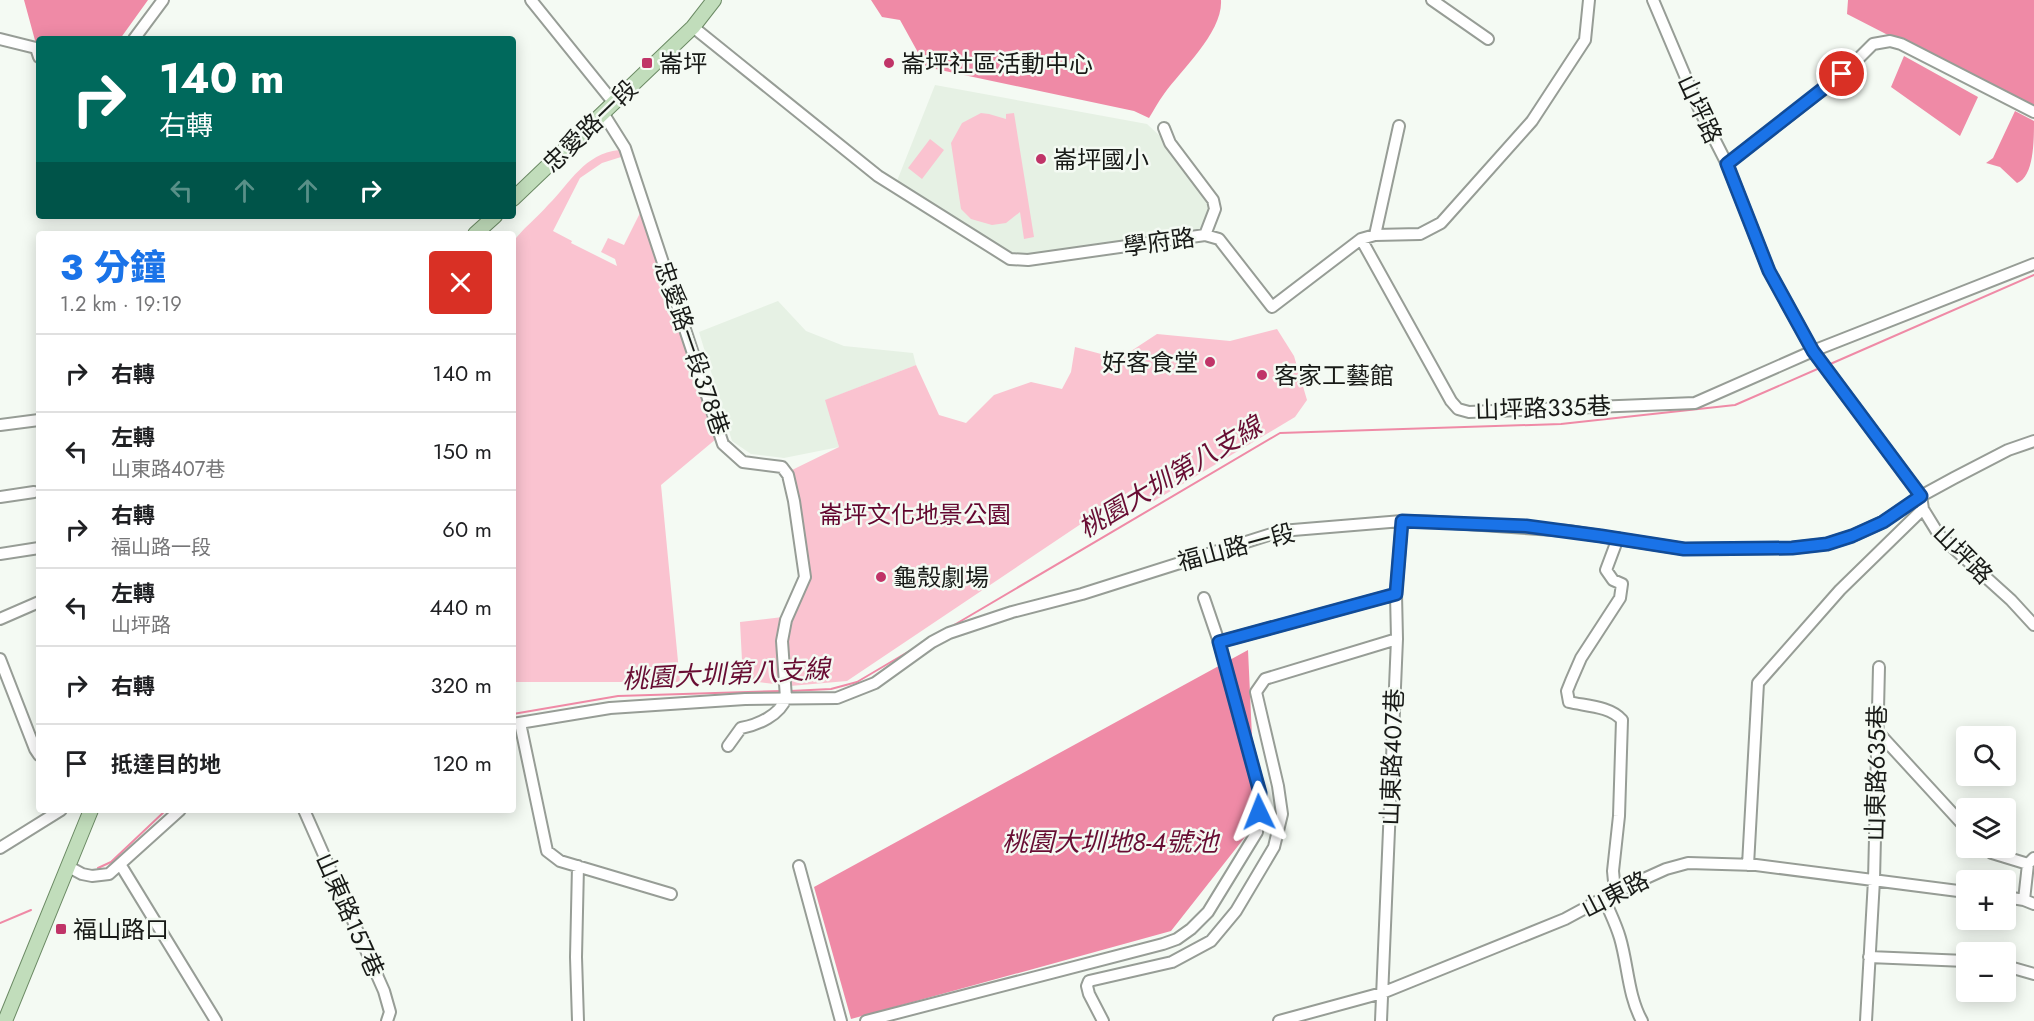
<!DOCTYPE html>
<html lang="zh-TW">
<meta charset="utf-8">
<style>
body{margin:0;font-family:Jost,"Noto Sans TC",sans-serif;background:#f6f6f6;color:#202124;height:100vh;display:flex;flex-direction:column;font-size:22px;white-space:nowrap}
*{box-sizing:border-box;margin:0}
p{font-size:20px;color:#757577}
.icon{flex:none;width:33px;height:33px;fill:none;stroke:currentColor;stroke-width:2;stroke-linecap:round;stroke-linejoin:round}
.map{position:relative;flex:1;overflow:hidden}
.details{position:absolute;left:36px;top:231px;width:480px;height:582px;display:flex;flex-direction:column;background:#fff;border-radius:6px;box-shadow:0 3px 15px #0003}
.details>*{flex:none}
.banner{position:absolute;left:36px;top:36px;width:480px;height:183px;border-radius:6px;box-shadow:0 3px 15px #0003;background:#00695c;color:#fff;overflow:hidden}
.tools{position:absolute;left:1956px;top:726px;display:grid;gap:12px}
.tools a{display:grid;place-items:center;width:60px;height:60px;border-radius:6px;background:#fff;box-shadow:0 3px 15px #0003;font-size:30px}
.pin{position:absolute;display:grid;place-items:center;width:51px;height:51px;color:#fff;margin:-26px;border:3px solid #fff;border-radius:50%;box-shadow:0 2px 6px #0007}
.me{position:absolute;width:66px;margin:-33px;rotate:358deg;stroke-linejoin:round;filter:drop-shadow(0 0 4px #0008)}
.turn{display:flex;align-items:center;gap:21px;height:126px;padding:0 24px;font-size:27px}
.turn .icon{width:78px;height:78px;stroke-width:2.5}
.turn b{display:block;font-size:42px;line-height:51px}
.lanes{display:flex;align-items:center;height:57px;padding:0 24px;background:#0003;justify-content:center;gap:30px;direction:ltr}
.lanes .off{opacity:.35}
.round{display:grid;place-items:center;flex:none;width:63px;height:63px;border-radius:6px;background:#f6f6f6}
.overview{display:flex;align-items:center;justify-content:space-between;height:102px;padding:0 24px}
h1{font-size:36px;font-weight:800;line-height:45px;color:#1a73e8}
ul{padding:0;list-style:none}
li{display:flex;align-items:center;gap:18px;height:78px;padding:0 24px;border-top:2px solid #e0e0e0}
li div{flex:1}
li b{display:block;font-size:22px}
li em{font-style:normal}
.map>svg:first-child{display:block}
.built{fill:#e6f1e4}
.green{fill:#fac3d0}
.water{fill:#ef8aa6}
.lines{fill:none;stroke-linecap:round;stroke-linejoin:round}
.stream{stroke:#ef8aa6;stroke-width:2}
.minor-casing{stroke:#979d96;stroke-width:14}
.major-casing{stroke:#6b8a64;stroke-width:16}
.minor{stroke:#fff;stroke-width:10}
.major{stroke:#c1ddbb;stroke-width:14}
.route-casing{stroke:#114b97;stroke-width:15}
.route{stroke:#1a73e8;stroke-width:10}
.poi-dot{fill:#c03468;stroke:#f4faf3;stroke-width:2}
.labels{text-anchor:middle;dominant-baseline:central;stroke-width:5;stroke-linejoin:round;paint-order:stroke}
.poi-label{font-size:24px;fill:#181a17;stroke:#f4faf3;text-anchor:start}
.street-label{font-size:24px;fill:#181a17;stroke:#f4faf3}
.park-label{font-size:24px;fill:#63062f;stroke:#f4faf3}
.water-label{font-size:26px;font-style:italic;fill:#680d33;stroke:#f4faf3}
</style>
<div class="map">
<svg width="2034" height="1021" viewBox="0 0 2034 1021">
<rect width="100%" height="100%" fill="#f4faf3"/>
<path class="built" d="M935,85L1147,124L1160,136L1209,204V219L1198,232L1030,255L1007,251L897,181Z
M778,301L806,331L844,346L913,353L916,365L826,400L839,447L784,458L751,454L732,441L699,332Z"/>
<path class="green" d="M981,113L989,114L1006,119V114L1014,113L1034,237L1024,239L1020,212L1006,223L992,225L971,219L961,209L951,143L962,123Z
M930,139L944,150L922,179L908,168Z
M619,150L621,157L602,163L580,178L553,231L572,241L571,243L617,266L615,259L601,252L608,238L624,245L640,213L716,439L661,485L680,682H513V242C523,228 537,218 548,205C571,182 584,154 619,150Z
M1277,329L1294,356L1307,400L1295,417L1149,504L1136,487L847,681L790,686L743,680L740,622L791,616L808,579L792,470L839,447L825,400L916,365L939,415L966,423L994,395L1031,382L1062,389L1071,372L1075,347L1116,358L1128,353L1157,334L1230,341Z"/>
<path class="water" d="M24,0H148L120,39H39V55Z
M871,0H1221C1223,32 1182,69 1164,94C1158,102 1154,110 1149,118L1134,111L926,67L900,20L882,17Z
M1848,0H2034V110L1847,14Z
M1904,56L1978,97L1960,136L1891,87Z
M2015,111L2034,121C2034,141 2034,177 2017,183L2000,167L1986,163L1993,158Z
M1248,650L1256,823L1171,931L851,1019L814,887Z"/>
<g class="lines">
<path class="stream" d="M1828,365L2034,275
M949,628L1280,433L1561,424L1735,405L1822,367
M790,691L831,689L857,682L918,646
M513,714L618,696L782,691
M98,868L111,862L166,810
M0,923L31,910"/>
<g class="minor-casing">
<path id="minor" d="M531,0L614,103
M1432,0L1488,39
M1653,0L1700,111L1727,164L1769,271L1813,351L1921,496L1923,509L1939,535L2011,600L2034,625
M693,27L878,176L1010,259L1028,260L1205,235L1219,239L1272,307L1361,239L1375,235L1420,234L1441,223L1532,121L1585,40L1589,0
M0,39L36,48L39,57
M134,39L163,0
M603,113L625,148L723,444L743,462L782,467L788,475L794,501L805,577L786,620L782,641L786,698C780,715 758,725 741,728L728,746
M1164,128L1170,143L1213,200L1215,209L1205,235
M1727,164L1843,74L1873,44L1890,41L1901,44L2034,112
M1375,235L1399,126
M1361,239L1451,401L1458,409L1469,412L1695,403L1813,351L2034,264
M0,425L39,420
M0,497L34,492
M0,554L39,548
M0,619L39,602
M1219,642L1396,594
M0,659L35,749L39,755
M520,723L547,851L560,861L671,894
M513,724L610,708L745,699L837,698L875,683L932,642L949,633L1012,612L1082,594L1281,531L1402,521L1438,522L1568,531L1684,549L1792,548L1827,544L1852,536L1883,522L1921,496L1954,478L2008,450L2034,441
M1876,730L1966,828
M304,810L384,991L390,1012L387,1021
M0,848L61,810
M1986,848L1992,853L2028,864
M120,864L216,1021
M1748,865L1758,683L1840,590L1923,509
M578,866L576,957L578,1021
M799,866L841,1021
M69,867L82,874L92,876L109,874L180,810
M1615,892L1613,871L1619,816L1622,720C1610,706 1586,706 1569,702L1567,691L1571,681L1581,658L1620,598L1622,584L1613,580L1606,570L1618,538
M2006,897L2024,900L2034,904
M1604,898C1609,911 1616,924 1620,938C1628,965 1628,996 1642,1021
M2024,900L2028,864L2034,858
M1869,957L1966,961
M2006,966L2034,974
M866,1021L1163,944L1177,939L1191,929L1208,912L1257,832L1260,793L1219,642L1204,598
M1103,1021L1089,994L1087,986L1089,981L1172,962L1211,941L1236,911L1274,847L1282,814L1278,786L1256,692L1265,679L1397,639
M1279,1021L1382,993L1565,919L1615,892L1666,869L1688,863L1756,865L1966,892
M1381,1021L1397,639L1396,594L1402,521
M1866,1021L1874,880L1879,667"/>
</g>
<g class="major-casing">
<path id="major" d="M513,199L693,27L714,0
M475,234L495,216
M5,1021L91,810"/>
</g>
<use href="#minor" class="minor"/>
<use href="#major" class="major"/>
</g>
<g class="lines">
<g class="route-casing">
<path id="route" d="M1259,812L1260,793L1219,642L1396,594L1402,521L1526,526L1601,536L1684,549L1792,548L1827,544L1852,536L1883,522L1921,496L1813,351L1769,271L1727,164L1842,74"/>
</g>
<use href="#route" class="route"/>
</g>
<g class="poi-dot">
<rect x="641" y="57" width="12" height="12" rx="3"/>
<circle cx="889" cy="63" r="6"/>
<circle cx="1041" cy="159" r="6"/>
<circle cx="1210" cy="362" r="6"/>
<circle cx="1262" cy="375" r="6"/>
<circle cx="881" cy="577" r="6"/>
<rect x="55" y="923" width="12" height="12" rx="3"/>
</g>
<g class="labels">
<g class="poi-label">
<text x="659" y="63">崙坪</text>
<text x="901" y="63">崙坪社區活動中心</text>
<text x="1053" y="159">崙坪國小</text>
<text x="1198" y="362" text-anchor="end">好客食堂</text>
<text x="1274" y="375">客家工藝館</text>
<text x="893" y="577">龜殼劇場</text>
<text x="73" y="929">福山路口</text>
</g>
<g class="street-label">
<text transform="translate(1700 109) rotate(65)">山坪路</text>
<text transform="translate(590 126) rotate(-44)">忠愛路一段</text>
<text transform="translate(1159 242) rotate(-8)">學府路</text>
<text transform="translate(692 348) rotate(71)">忠愛路一段378巷</text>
<text transform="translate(1543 408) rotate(-2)">山坪路335巷</text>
<text transform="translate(1236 547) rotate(-15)">福山路一段</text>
<text transform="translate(1963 554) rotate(45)">山坪路</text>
<text transform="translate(1392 757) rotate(-88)">山東路407巷</text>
<text transform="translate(1876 773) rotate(-89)">山東路635巷</text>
<text transform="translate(1615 894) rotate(-27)">山東路</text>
<text transform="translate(350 915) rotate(66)">山東路157巷</text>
</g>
<g class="park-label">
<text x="915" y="514">崙坪文化地景公園</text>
</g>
<g class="water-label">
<text transform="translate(1170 477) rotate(-31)">桃園大圳第八支線</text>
<text transform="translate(726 674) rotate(-3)">桃園大圳第八支線</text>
<text x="1110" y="842">桃園大圳地8-4號池</text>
</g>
</g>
</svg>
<div class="tools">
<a><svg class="icon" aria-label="search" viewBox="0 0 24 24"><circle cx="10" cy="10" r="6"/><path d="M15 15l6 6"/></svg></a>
<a><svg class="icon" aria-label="layers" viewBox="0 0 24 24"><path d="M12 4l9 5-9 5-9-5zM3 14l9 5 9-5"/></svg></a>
<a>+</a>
<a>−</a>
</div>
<div class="pin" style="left:1842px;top:74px;background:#d93025"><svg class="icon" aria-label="arrive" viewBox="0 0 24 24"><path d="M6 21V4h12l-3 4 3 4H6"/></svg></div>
<svg class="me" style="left:1259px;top:812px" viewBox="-20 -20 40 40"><path d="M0-17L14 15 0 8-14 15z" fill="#1a73e8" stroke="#fff" stroke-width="4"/></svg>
<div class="banner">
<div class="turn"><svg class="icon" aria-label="right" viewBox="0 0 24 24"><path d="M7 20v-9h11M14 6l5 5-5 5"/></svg><div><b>140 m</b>右轉</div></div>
<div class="lanes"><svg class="icon off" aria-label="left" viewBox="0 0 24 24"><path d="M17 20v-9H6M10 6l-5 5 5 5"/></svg><svg class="icon off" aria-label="ahead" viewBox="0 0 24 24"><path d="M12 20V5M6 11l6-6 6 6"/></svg><svg class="icon off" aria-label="ahead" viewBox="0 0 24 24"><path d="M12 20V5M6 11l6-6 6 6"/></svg><svg class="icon" aria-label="right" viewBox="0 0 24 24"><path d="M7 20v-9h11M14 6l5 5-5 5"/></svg></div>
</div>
<section class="details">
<div class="overview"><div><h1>3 分鐘</h1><p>1.2 km · 19:19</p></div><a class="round" style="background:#d93025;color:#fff"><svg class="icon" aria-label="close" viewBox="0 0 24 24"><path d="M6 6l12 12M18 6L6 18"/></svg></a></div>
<ul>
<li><svg class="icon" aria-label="right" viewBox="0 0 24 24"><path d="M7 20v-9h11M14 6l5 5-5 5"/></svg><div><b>右轉</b></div><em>140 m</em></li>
<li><svg class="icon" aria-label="left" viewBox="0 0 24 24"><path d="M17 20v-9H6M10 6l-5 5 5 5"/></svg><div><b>左轉</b><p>山東路407巷</p></div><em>150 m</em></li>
<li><svg class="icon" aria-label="right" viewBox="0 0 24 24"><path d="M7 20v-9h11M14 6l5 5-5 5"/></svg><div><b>右轉</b><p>福山路一段</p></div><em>60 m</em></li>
<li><svg class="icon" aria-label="left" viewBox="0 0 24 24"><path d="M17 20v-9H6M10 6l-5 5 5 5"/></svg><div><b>左轉</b><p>山坪路</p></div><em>440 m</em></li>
<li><svg class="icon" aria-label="right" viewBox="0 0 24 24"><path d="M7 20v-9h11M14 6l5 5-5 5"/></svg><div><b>右轉</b></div><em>320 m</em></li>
<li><svg class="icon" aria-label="arrive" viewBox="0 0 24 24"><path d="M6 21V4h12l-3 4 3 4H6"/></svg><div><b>抵達目的地</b></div><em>120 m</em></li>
</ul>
</section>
</div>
